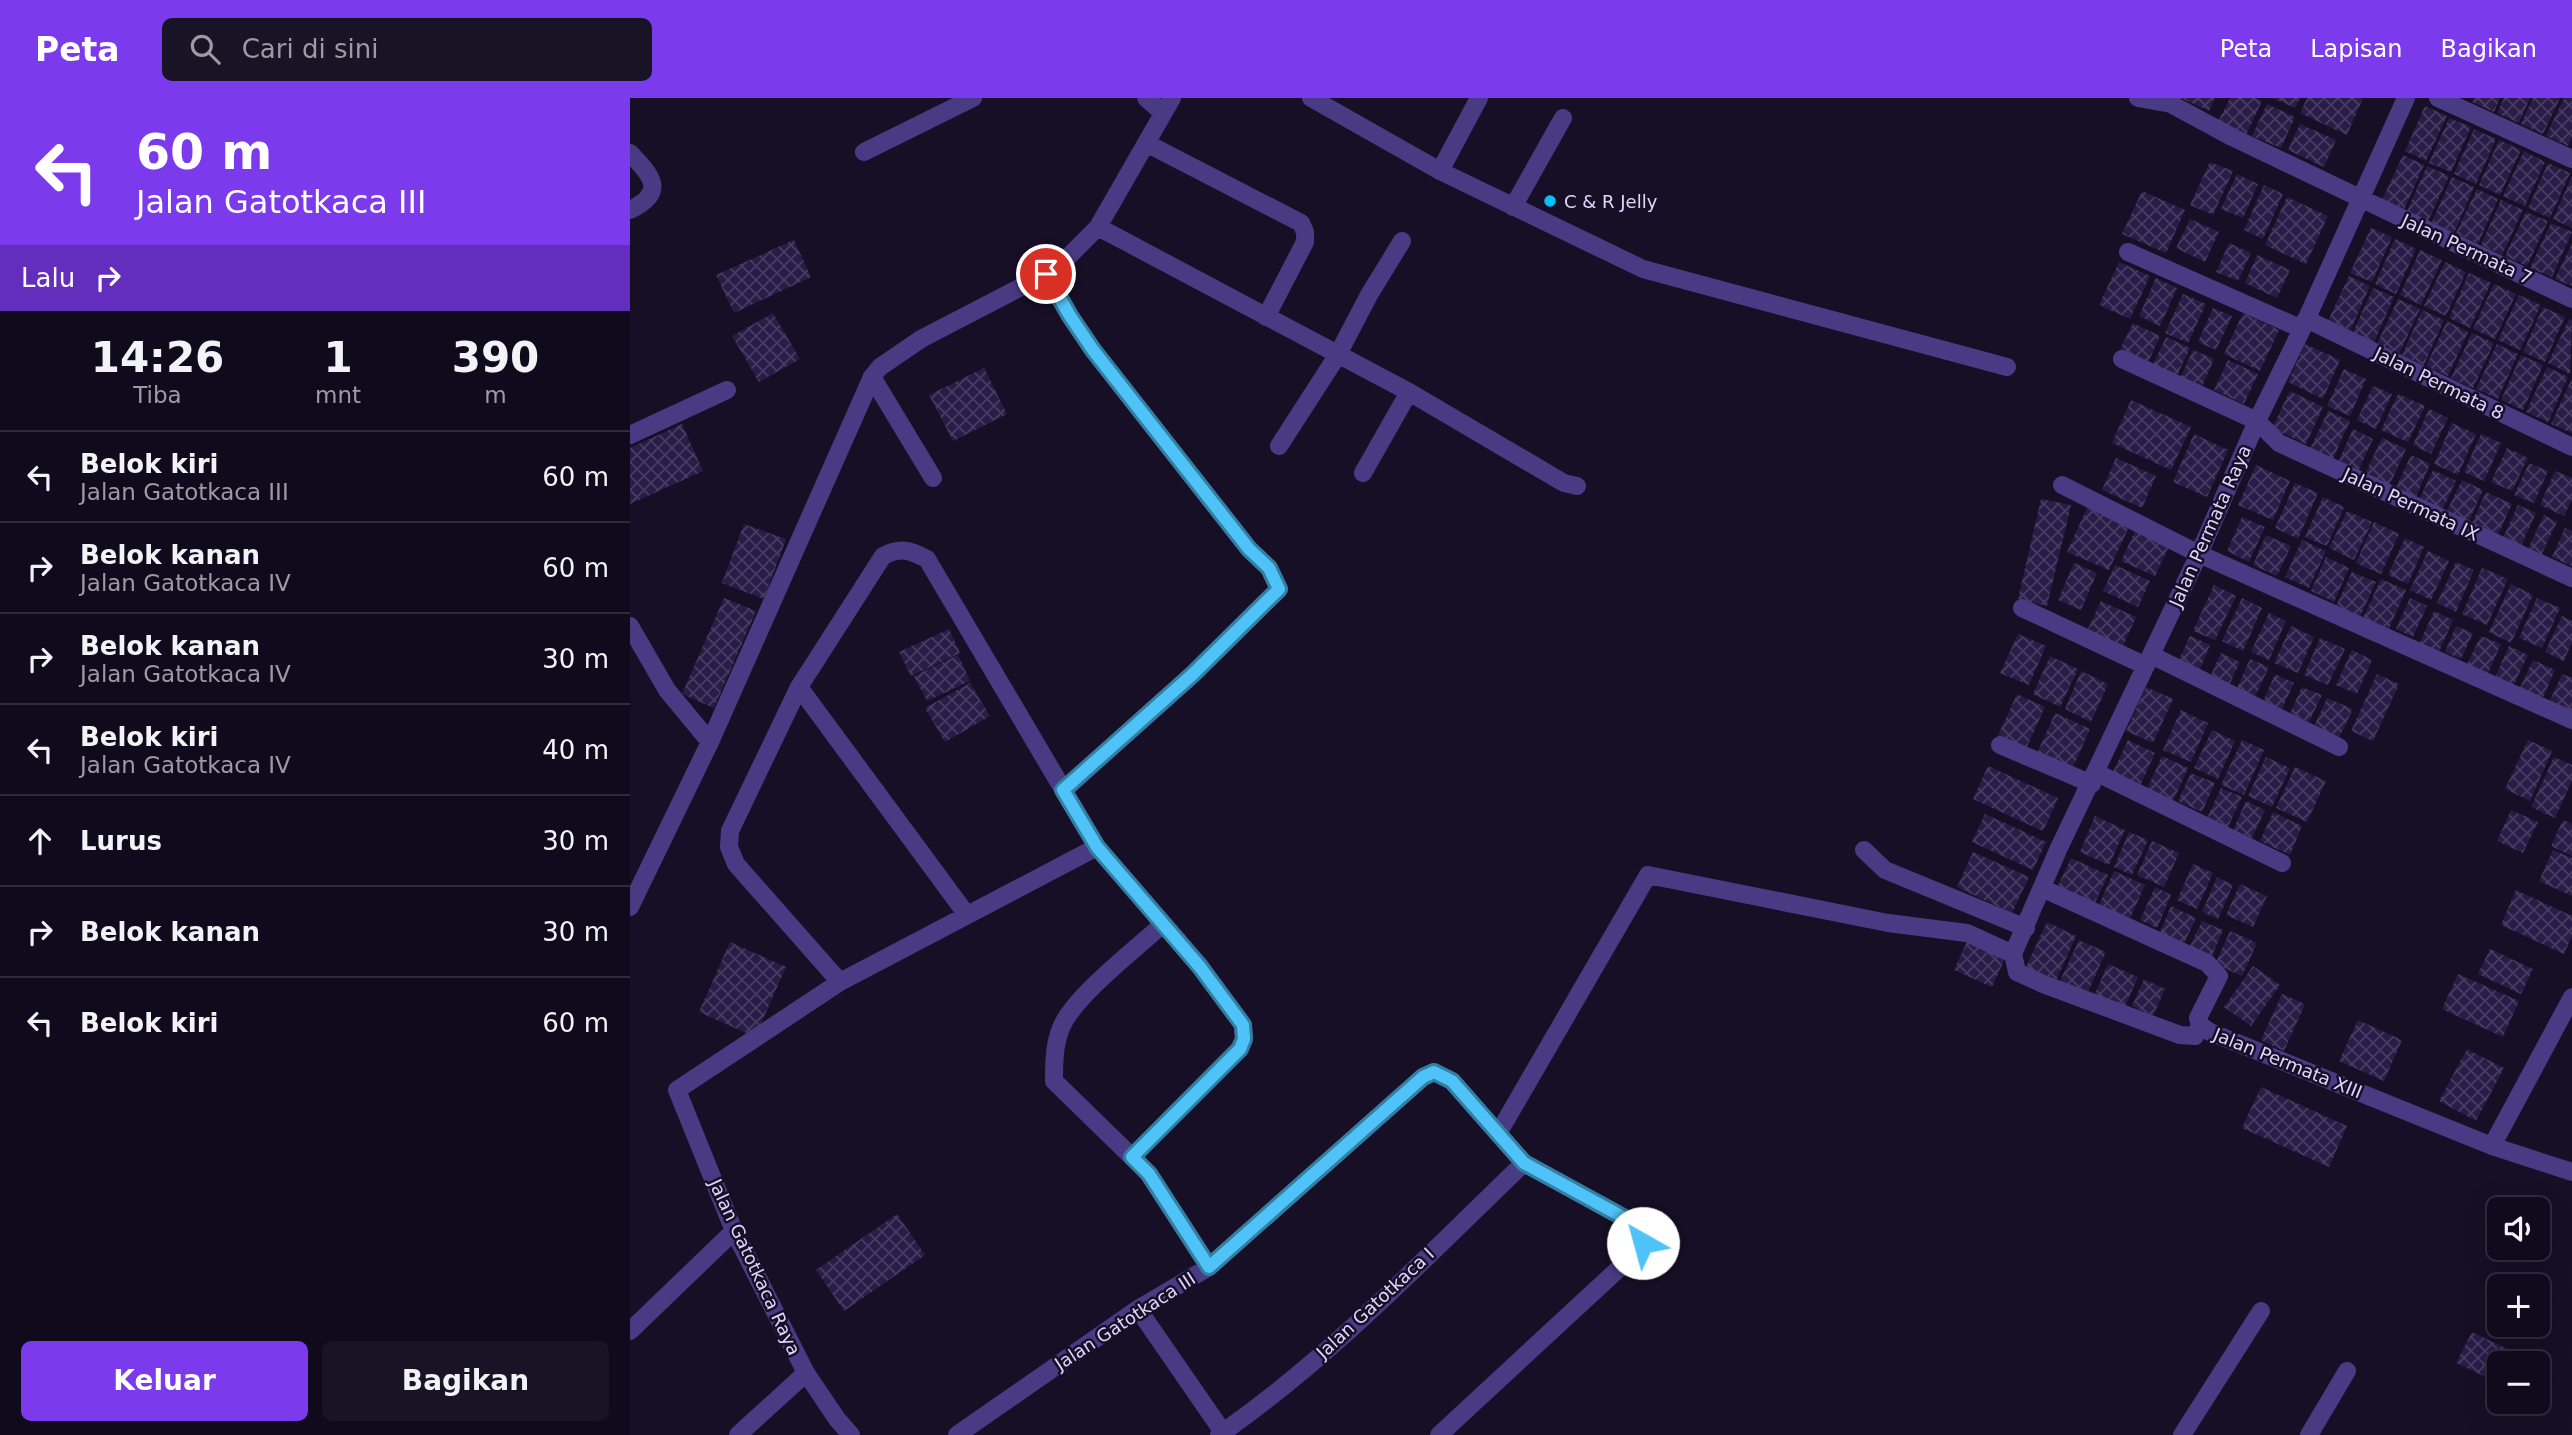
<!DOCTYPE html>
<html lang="id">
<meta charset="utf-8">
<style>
body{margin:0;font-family:"DejaVu Sans",sans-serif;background:#191425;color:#f1f3f6;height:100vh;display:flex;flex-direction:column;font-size:26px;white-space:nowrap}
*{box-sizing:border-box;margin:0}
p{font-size:23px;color:#9c9ba3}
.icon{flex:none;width:38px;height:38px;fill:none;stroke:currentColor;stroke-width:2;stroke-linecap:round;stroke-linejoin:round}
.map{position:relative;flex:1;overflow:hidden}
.drawer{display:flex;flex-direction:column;background:#100b1c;width:630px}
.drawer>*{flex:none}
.banner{background:#7c3aed;color:#fff;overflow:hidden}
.controls{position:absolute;left:1857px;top:1099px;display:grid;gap:14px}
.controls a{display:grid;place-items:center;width:63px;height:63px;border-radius:10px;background:#100b1c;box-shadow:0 7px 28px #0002,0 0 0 2px #302b3b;font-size:35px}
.pin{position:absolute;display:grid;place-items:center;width:60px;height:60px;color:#fff;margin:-30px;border:4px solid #fff;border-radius:50%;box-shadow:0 2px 7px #0007}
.me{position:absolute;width:77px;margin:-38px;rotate:322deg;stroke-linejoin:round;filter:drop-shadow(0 0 5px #0008)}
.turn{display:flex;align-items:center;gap:24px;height:147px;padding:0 21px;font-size:32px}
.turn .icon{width:91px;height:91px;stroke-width:2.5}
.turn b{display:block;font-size:49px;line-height:60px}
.then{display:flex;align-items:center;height:66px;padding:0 21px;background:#0003;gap:14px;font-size:26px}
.eta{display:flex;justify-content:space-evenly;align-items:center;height:119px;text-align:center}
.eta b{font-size:42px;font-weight:800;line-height:49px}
.button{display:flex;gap:14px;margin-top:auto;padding:14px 21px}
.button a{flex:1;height:80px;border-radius:10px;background:#7c3aed;color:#fff;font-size:28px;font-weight:800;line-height:80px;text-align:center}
.button a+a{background:#191425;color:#f1f3f6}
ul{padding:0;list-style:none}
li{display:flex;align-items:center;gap:21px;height:91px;padding:0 21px;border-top:2px solid #302b3b}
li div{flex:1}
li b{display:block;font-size:26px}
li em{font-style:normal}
header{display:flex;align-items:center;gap:42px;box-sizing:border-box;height:98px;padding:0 35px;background:#7c3aed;color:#fff}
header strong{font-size:33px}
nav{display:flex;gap:38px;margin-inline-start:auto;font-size:24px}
.search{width:490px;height:63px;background:#191425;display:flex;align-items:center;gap:18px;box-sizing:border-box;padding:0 24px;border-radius:10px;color:#9c9ba3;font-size:26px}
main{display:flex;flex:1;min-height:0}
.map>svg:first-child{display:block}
.building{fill:url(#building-cross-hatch)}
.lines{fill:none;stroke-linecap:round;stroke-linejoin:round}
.lane{stroke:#483b84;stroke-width:18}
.street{stroke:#483b84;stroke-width:18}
.route-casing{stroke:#337fa1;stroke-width:18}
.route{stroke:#4fc3f7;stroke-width:12}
.poi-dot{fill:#04c0fb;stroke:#160f26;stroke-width:2.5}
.labels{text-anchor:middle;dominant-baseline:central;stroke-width:5;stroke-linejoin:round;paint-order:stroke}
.poi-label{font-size:18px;fill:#e0d5fe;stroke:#160f26;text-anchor:start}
.street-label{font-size:18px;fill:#e0d5fe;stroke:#160f26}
</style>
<header>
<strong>Peta</strong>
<div class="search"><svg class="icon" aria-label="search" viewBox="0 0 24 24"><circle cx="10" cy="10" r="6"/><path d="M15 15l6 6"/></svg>Cari di sini</div>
<nav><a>Peta</a><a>Lapisan</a><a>Bagikan</a></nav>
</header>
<main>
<section class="drawer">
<div class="banner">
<div class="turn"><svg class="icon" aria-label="left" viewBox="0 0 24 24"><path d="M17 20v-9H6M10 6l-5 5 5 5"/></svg><div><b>60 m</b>Jalan Gatotkaca III</div></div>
<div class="then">Lalu<svg class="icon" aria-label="right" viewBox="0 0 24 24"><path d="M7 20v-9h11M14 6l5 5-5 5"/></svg></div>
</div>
<div class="eta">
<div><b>14:26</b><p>Tiba</p></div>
<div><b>1</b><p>mnt</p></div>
<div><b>390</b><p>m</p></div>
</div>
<ul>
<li><svg class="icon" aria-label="left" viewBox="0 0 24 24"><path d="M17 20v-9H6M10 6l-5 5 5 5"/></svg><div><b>Belok kiri</b><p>Jalan Gatotkaca III</p></div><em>60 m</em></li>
<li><svg class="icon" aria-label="right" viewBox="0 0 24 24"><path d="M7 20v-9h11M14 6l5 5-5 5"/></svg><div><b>Belok kanan</b><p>Jalan Gatotkaca IV</p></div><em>60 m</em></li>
<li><svg class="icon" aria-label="right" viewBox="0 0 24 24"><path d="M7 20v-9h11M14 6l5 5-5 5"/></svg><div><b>Belok kanan</b><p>Jalan Gatotkaca IV</p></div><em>30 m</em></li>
<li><svg class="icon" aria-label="left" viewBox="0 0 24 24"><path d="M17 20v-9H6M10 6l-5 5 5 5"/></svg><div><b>Belok kiri</b><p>Jalan Gatotkaca IV</p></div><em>40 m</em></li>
<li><svg class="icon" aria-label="ahead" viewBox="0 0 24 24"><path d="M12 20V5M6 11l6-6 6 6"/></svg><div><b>Lurus</b></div><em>30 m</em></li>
<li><svg class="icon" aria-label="right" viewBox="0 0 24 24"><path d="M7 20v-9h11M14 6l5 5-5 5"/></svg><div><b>Belok kanan</b></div><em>30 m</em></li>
<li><svg class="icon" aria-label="left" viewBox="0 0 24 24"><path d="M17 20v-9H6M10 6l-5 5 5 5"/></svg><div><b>Belok kiri</b></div><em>60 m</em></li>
</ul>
<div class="button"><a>Keluar</a><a>Bagikan</a></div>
</section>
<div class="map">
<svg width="1942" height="1337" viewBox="0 0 1942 1337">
<defs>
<pattern id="building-cross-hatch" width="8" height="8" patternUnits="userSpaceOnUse" patternTransform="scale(1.75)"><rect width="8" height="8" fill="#2a1c47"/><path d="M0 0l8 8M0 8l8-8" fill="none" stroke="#493c63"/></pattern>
</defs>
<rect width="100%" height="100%" fill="#160f26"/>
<path class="building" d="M1551,0H1585L1579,13Z
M1600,0H1625L1632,3L1616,37L1588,24Z
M1643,0H1670L1665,10Z
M1677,0H1733L1717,37L1670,15Z
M1844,0H1870L1864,14L1842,4Z
M1874,0H1900L1889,25L1867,15Z
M1903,0H1930L1913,36L1891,26Z
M1934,0H1942V39L1938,48L1916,38Z
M1637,6L1665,19L1651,50L1622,38Z
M1795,8L1817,18L1796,63L1775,53Z
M1819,20L1841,29L1821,74L1799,65Z
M1670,26L1706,42L1694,69L1658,52Z
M1844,31L1866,41L1846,86L1824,76Z
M1869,42L1891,52L1870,97L1849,87Z
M1894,53L1915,64L1895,108L1873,98Z
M1773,57L1794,67L1774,112L1752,102Z
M1580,64L1603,73L1583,117L1560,107Z
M1918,65L1940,75L1920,120L1898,110Z
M1797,68L1819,78L1798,123L1777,113Z
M1607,76L1628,86L1613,120L1591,111Z
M1942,78V130L1923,121Z
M1822,79L1844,89L1824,135L1802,124Z
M1634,87L1653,96L1633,141L1614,132Z
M1847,91L1868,101L1848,146L1826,135Z
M1512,93L1555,112L1536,155L1492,136Z
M1657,99L1698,118L1676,166L1635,147Z
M1871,102L1893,112L1872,157L1851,147Z
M1896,114L1918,123L1897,168L1875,158Z
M1560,121L1589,134L1575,164L1546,150Z
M1921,125L1942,134L1922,179L1900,170Z
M1741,130L1762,139L1742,184L1720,175Z
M1765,141L1786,151L1766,196L1745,186Z
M164,142L181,179L104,215L86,177Z
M1599,145L1621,155L1608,183L1586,174Z
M1942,145V188L1925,181Z
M1790,152L1812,162L1791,207L1770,197Z
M1627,157L1660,172L1647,200L1615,185Z
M1489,164L1520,178L1500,221L1469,207Z
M1815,164L1836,174L1816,218L1794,208Z
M1839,175L1861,185L1840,230L1819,220Z
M1719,178L1740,188L1720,233L1698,223Z
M1526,180L1547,190L1530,228L1509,218Z
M1864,186L1886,196L1865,241L1843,231Z
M1743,190L1764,199L1744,244L1723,234Z
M1553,196L1576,206L1558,245L1535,235Z
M1889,197L1911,207L1890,252L1868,242Z
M1768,201L1790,211L1769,256L1747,246Z
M1913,209L1935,219L1915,264L1893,254Z
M1583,210L1602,218L1586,252L1568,244Z
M1792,212L1814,222L1794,267L1772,257Z
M143,215L170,261L129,284L102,238Z
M1613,215L1649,232L1630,273L1594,256Z
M1939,221L1942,222L1940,276L1918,265Z
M1817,223L1838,234L1818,278L1796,268Z
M1503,225L1530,238L1517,267L1489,254Z
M1842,235L1864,245L1843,290L1821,280Z
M1536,239L1560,250L1545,282L1521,271Z
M1675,246L1710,262L1693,301L1658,284Z
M1867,246L1888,256L1868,301L1846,291Z
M1563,252L1584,261L1570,293L1549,283Z
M1891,257L1913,267L1893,312L1871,302Z
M1598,262L1628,276L1614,306L1584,292Z
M1917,269L1938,279L1918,324L1896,314Z
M354,270L377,316L323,343L299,297Z
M1714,271L1736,281L1720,318L1697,308Z
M1942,280V335L1921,326Z
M1743,288L1762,296L1746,331L1727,322Z
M1660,293L1693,309L1676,346L1642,330Z
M1768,296L1795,308L1778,344L1751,332Z
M1501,302L1561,329L1541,372L1482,345Z
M1799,311L1818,320L1801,356L1783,347Z
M1698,313L1720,323L1702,363L1679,353Z
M1822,325L1846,336L1828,377L1804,366Z
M52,326L73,373L0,406V350Z
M1723,331L1743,341L1726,378L1706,369Z
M1564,336L1598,352L1577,399L1543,384Z
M1851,336L1871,345L1854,383L1834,374Z
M1752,340L1776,351L1758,391L1733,380Z
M1877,350L1898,360L1882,393L1861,384Z
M1781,357L1800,366L1785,401L1765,392Z
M1486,360L1526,378L1512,410L1472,392Z
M1899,365L1918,373L1904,405L1884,397Z
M1626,367L1660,383L1643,422L1608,407Z
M1803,372L1826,383L1811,415L1788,404Z
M1925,373L1942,380V401L1934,418L1910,407Z
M1832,382L1853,392L1837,427L1815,417Z
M1665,385L1688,395L1668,441L1645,430Z
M1856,394L1882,406L1867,439L1841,427Z
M1693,399L1714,409L1697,448L1675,439Z
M1411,401L1441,407L1417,508L1388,501Z
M1888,407L1906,415L1890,450L1872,442Z
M1458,408L1500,427L1479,472L1437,454Z
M1717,413L1742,424L1724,462L1699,450Z
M1914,417L1927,424L1911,458L1898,451Z
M1612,419L1635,429L1619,464L1597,453Z
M1744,424L1769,436L1751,476L1726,465Z
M114,426L156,441L134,501L92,485Z
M1507,429L1541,444L1525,478L1491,463Z
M1935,430L1942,433V468L1922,459Z
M1636,437L1661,448L1647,478L1623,467Z
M1775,440L1794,449L1778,486L1758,477Z
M1672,442L1696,453L1679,490L1655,479Z
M1798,453L1819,463L1801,502L1780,492Z
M1696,459L1719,470L1704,504L1681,493Z
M1826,464L1844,472L1826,514L1807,505Z
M1444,465L1467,475L1451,512L1428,502Z
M1485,467L1520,483L1508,509L1473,493Z
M1852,470L1878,481L1857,527L1832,516Z
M1722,474L1746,484L1730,519L1706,508Z
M1751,481L1776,492L1758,533L1732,522Z
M1881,486L1903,497L1881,545L1859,534Z
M1584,487L1606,498L1585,542L1563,533Z
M94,500L126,513L84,610L52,596Z
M1612,500L1632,510L1613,553L1592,543Z
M1780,500L1797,508L1783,539L1766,531Z
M1907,500L1930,510L1912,550L1889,540Z
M1471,503L1506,519L1492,550L1456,535Z
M1804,513L1823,522L1809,554L1789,546Z
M1639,515L1656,523L1639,562L1621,554Z
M1932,518L1942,523V544L1934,563L1915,554Z
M1661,528L1684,539L1668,575L1644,565Z
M1826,528L1843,535L1831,561L1815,554Z
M319,531L330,555L281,578L269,554Z
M1388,536L1416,548L1399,587L1370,575Z
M1560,538L1580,547L1568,576L1547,566Z
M1851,538L1871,546L1858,575L1837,566Z
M1690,540L1715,551L1698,587L1674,577Z
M1879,548L1898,557L1880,594L1862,586Z
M1722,552L1742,562L1727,596L1706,587Z
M1591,555L1610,564L1598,590L1579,581Z
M328,557L340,583L297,603L284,578Z
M1420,558L1448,571L1430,609L1403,596Z
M1620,561L1639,569L1624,601L1606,592Z
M1903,562L1925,572L1910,606L1887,596Z
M1451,573L1478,586L1461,624L1435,611Z
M1645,576L1664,585L1650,615L1632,606Z
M1747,576L1769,586L1743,643L1721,633Z
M1932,576L1942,580V612L1940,617L1918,607Z
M340,585L360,618L315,644L295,610Z
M1516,589L1543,601L1523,645L1496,633Z
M1672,589L1692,597L1679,624L1660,615Z
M1387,596L1415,609L1395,653L1367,640Z
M1697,600L1723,611L1707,644L1682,633Z
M1551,612L1578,625L1561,664L1533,652Z
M1425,615L1460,631L1441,674L1406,658Z
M1582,632L1605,643L1588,681L1564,670Z
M1498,642L1525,655L1510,688L1482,676Z
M1612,642L1634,652L1614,697L1591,687Z
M1898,642L1922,653L1900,703L1875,691Z
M1532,658L1558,670L1543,703L1517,691Z
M1636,659L1660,670L1642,709L1618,698Z
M1924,659L1942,667V682L1925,720L1901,709Z
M1358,668L1428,700L1413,733L1343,701Z
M1665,669L1696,683L1677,724L1646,710Z
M1561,675L1585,685L1572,714L1548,703Z
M1591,690L1612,699L1598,729L1577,720Z
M1616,703L1635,712L1622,740L1603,732Z
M1881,712L1908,724L1893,755L1867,743Z
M1643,714L1672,728L1660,757L1630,743Z
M1355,716L1416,744L1403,772L1342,744Z
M1465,718L1495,732L1479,767L1450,754Z
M1933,722L1942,726V758L1921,748Z
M1499,734L1518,742L1502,777L1484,769Z
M1522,743L1549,755L1534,789L1507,777Z
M1923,752L1942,760V798L1909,783Z
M1343,754L1399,779L1382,815L1327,789Z
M1441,760L1478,777L1464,807L1427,790Z
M1563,766L1583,775L1567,811L1547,802Z
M1484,773L1515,787L1499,823L1468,809Z
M1587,779L1603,787L1588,821L1572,814Z
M1610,786L1637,798L1623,829L1596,817Z
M1525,789L1541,797L1527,830L1510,822Z
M1886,792L1942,818V838L1934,856L1871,827Z
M1541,808L1566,820L1552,850L1528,839Z
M1572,823L1593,832L1581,860L1559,850Z
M1417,824L1446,838L1425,885L1395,871Z
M1600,833L1627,845L1612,878L1585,866Z
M1339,839L1377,856L1362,889L1324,872Z
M1449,842L1476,854L1457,896L1430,883Z
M100,844L156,869L125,939L69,914Z
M1860,851L1903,871L1891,896L1848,876Z
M1478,866L1508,879L1493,913L1463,900Z
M1623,868L1650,887L1621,928L1594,909Z
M1828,876L1889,903L1873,939L1812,911Z
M1514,881L1535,891L1523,918L1502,908Z
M1652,896L1675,906L1654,953L1631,942Z
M1728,922L1772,942L1754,983L1709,963Z
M1837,951L1874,970L1846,1023L1809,1003Z
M1631,989L1717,1028L1699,1069L1612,1030Z
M267,1116L295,1157L214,1213L186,1172Z
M1842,1234L1907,1265H1869V1285L1826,1265Z"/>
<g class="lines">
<path class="lane" d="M234,54L343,0
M810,73L849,0
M883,109L933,20
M416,176L440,218L463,252L619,451L639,470L649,491L563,576L434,692
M242,279L303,380
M1552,1337L1631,1213"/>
<path class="street" d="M516,0L533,15
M681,0L810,73L1013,171L1377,269
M1508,0L1541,6
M1542,0L1541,6L1602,39L1942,201
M1808,0L1942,61
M516,45L671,125L675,134V144L636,219
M0,55C22,78 37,94 0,112
M468,129L779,294L934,385L947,388
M1498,154L1672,231
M1676,221L1942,349
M1492,261L1627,323L1649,345L1942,480
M0,337L97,292
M649,348L707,258L739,197L772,143
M733,375L779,294
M1432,387L1569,456L1942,622
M1392,510L1516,568
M0,528L37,592L80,644
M1521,557L1709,649
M169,589L337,817
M1370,647L1462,686
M1465,674L1652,765
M1234,752L1255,772L1396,830
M1414,791L1577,865L1589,878L1568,920L1570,927L1580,934L1862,1048L1942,1074
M0,809L80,644L242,279L250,269L291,241L416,176L438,159L468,129L542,0
M1383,856L1428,752L1569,456L1627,323L1672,231L1776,0
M1383,856L1387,874L1413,886L1550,937L1565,938L1570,927
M210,884L106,766L99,749L100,733L169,589L253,458C271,449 280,452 297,461L467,749L570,868L613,927L614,941L609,951L502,1059L519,1076L579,1169
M869,1034L1018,777L1258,825L1337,835L1383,856
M1862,1048L1942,899
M502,1059L424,983C424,966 424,947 431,930C443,899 507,850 533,826
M508,1211L595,1337
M0,1233L104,1133
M108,1337L176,1275
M221,1337L207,1321L176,1275L104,1133L47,992L210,884L467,749
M327,1337L508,1211L579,1169L793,979L804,974L822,983L894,1065L1011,1129L1014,1136L1010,1151L809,1337
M589,1337C701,1259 796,1159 894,1065
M1679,1337L1717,1273"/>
</g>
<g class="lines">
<g class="route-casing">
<path id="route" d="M416,176L440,218L463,252L619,451L639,470L649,491L563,576L433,692L467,749L570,869L613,927L614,941L610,951L502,1059L519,1076L579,1169L793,979L804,974L822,983L894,1065L1011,1129L1014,1136L1013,1145"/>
</g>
<use href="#route" class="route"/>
</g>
<circle class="poi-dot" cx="920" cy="103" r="7"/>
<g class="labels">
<g class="poi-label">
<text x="934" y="103">C &amp; R Jelly</text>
</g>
<g class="street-label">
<text transform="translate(1837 151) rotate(25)">Jalan Permata 7</text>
<text transform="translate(1809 285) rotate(26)">Jalan Permata 8</text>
<text transform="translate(1781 406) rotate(25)">Jalan Permata IX</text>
<text transform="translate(1580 428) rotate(-66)">Jalan Permata Raya</text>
<text transform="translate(1658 965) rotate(22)">Jalan Permata XIII</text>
<text transform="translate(125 1169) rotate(65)">Jalan Gatotkaca Raya</text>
<text transform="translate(745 1205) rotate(-43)">Jalan Gatotkaca I</text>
<text transform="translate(495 1223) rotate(-33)">Jalan Gatotkaca III</text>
</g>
</g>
</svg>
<div class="controls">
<a><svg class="icon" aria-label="sound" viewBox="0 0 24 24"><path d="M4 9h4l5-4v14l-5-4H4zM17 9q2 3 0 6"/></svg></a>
<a>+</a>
<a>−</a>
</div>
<div class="pin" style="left:416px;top:176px;background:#d93025"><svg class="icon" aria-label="arrive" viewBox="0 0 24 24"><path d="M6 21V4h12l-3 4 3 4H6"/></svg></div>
<svg class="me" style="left:1013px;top:1145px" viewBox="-20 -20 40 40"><circle r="19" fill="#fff"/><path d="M0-13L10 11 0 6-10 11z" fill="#4fc3f7"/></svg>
</div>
</main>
